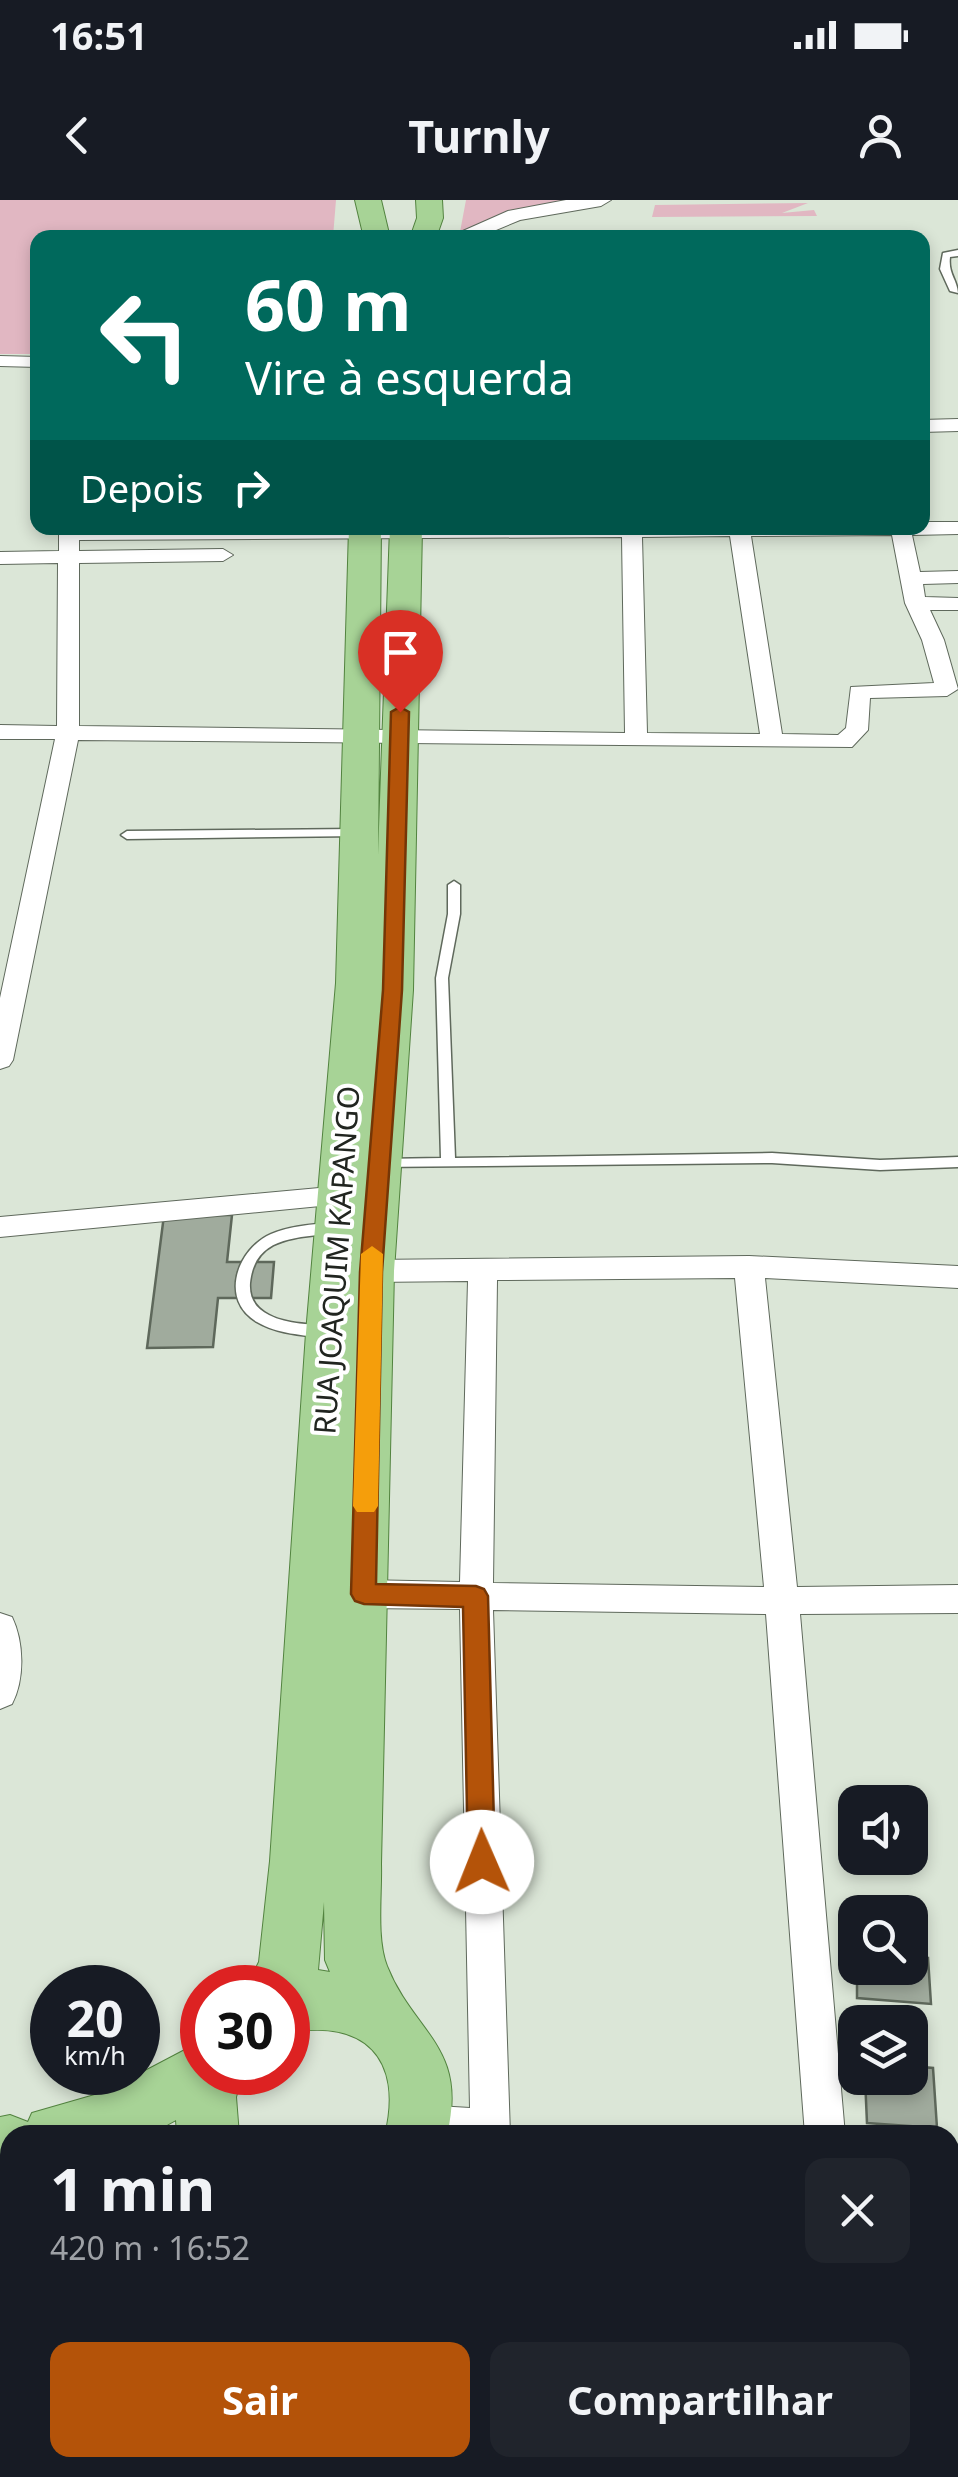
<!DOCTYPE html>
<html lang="pt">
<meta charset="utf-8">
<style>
body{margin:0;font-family:"Noto Sans",sans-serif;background:#20242c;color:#f1f3f6;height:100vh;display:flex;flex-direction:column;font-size:38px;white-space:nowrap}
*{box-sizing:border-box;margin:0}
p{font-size:32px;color:#9ea1a6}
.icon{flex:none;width:55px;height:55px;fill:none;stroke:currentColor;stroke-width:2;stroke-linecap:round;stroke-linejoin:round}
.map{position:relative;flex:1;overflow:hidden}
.panel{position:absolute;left:0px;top:1925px;width:960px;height:352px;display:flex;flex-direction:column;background:#171b24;border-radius:30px 30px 0 0;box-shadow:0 5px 15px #0003}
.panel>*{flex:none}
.top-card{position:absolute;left:30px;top:30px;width:900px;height:305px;border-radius:20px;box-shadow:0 5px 15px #0003;background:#00695c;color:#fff;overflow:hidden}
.fabs{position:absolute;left:838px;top:1585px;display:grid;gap:20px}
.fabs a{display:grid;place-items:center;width:90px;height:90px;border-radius:20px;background:#171b24;box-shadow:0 5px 15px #0003;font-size:50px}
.speed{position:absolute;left:30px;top:1765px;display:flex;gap:20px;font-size:50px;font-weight:700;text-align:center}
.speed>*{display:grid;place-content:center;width:130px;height:130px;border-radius:50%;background:#171b24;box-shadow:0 5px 15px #0003;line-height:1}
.speed small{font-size:25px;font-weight:400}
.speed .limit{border:15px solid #d22;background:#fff;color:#111}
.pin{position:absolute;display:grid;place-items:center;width:85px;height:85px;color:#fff;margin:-102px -42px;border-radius:50% 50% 50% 0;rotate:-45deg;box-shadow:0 0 10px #0007}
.pin .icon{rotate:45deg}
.me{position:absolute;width:110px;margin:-55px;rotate:359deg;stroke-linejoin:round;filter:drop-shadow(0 0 8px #0008)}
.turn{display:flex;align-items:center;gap:35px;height:210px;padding:0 50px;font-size:45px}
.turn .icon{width:130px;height:130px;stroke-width:2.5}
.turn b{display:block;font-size:70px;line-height:85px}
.then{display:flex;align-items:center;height:95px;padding:0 50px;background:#0003;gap:20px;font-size:38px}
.round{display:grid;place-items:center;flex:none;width:105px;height:105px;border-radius:20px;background:#20242c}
.overview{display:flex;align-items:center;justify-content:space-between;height:170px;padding:0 50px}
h1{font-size:60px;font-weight:700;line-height:75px}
.action{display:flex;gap:20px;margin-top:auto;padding:20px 50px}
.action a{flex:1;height:115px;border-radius:20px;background:#b45309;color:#fff;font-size:40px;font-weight:700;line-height:115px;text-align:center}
.action a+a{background:#20242c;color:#f1f3f6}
.status{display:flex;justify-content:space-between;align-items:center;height:70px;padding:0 50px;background:#171b24;direction:ltr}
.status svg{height:28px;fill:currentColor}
header{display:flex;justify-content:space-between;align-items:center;height:130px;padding:0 50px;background:#171b24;font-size:45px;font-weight:700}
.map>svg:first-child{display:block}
.green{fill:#e1b7c2}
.building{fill:#a0ab9d;stroke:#5e685b;stroke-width:2.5}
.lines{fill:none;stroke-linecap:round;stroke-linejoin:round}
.service-casing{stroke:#5f695c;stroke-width:3}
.minor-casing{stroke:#5f695c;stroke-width:2}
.tertiary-casing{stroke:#5f695c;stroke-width:2}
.primary-casing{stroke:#52833f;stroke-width:2}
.service{fill:#fff;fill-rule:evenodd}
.minor{fill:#fff;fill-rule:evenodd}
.tertiary{fill:#fff;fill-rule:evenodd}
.primary{fill:#a7d396;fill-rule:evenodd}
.route{fill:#b45309;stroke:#753606;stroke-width:2.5}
.slow{fill:#f59e0b}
.labels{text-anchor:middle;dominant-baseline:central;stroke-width:8;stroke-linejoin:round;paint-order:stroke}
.street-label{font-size:30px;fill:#212520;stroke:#fff}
</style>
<div class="status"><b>16:51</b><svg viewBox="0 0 49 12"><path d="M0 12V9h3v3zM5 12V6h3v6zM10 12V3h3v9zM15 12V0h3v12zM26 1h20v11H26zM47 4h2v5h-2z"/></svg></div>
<header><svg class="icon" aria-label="back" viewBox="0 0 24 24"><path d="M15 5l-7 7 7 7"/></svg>Turnly<svg class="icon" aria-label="person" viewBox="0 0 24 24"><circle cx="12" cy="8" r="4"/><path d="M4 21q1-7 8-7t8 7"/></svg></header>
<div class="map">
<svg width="958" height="2277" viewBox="0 0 958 2277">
<rect width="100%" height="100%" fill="#dbe6d7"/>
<path class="green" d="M0,0H336L333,37L38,38L37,154H0Z
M466,0H581L537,5L460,32Z
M808,3L782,13L814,10L817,16L652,17L655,5Z"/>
<path class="building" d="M164,1015H232L227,1062H274L271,1098H218L213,1147L147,1148Z
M910,1757L928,1758L931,1804L857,1798V1768H910Z
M910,1866L933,1868L937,1928L867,1923L865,1878H910Z
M950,2058L958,2097V2117L950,2118Z"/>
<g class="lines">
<g class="service-casing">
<path id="service" d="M958,50V56L950,57C948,74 957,79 958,93L950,91L940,69L943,53Z
M356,629L360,630V636L127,639L121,635L127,631Z
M454,681L460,685V714L448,778L455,958L772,953L880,960L958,957V967L880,970L772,963L377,967L375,964L377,961L382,959L441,958L436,778L448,714V685Z
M333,1023L340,1028L338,1032C302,1039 255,1033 250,1083C249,1098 255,1108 269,1115C288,1125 311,1123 331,1128L333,1132L331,1136L326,1138C303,1135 277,1134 257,1122C219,1100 237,1049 271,1034C290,1026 312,1024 333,1023Z"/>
</g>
<g class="minor-casing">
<path id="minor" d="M0,156L38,157V167L0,166Z
M958,219V231L922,232V220Z
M922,322H958V334L912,335L920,372L958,371V383L923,384L925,397L958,398V410H930L944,440L958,489L947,496L870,498L868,530L852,547L78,540L13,860L9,866L0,869V798L55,539H0V525L57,526L58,363L0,364V352L59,351V328H922ZM892,335L905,403L922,440L934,483L851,487L846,528L838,535L782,534L751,336ZM730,336L760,534L647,533L642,337ZM622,337L625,533L79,526V363L223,361L233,355L223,349L79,351V340Z
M341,986L351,989L355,996L351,1003L0,1037V1017Z
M749,1056L958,1066V1088L765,1078L797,1387L958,1385V1413L800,1414L845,1935H805L766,1414L493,1410L510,1935H406L401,1924L407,1910L421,1905L470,1908L460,1409L363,1408L351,1404L346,1394L351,1384L363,1380L460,1382L468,1081L371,1082L361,1078L356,1071L361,1064L371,1060ZM735,1078L764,1387L493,1383L497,1080Z
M0,1413L12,1417C24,1442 25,1479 12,1504L0,1509Z
M950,1966L958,1967V2007L950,2006Z
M276,2268H320L319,2277H275Z
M833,2268H877V2277H833Z"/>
</g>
<g class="tertiary-casing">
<path id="tertiary" d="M566,0H611L601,6L520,20L477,38H447L508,11Z"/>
</g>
<g class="primary-casing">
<path id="primary" d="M355,0H381L390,38H364Z
M416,0H442L443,18L436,38H410L417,18Z
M349,328H381L378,655L390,328H422L413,790L394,1071L381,1664C382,1694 376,1738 387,1766C414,1834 468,1846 447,1935H385C404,1858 364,1818 288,1833V1788H246L259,1762L270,1661L306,1133L336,783ZM324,1702L325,1760L330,1772L318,1770Z
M202,1841V1872H243L236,1897L239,1935H177L176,1920L149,1935H10V1977L0,1979V1917L10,1915L28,1922L32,1913L105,1892Z
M10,1984V2048L0,2049V1985Z"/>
</g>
<use href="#service" class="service"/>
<use href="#minor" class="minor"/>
<use href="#tertiary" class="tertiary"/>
<use href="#primary" class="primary"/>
</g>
<path class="route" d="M400,507L409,512L402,790L382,1072L376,1384L476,1386L484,1389L488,1396L495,1662L491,1671L482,1675L472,1671L468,1662L463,1407L364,1404L355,1401L351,1394L360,1072L383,790L391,512Z"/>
<path class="slow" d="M372,1046L383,1054L378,1306L374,1312H357L353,1306L361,1054Z"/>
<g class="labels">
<g class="street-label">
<text transform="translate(336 1060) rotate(-86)">RUA JOAQUIM KAPANGO</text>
</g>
</g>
</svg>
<div class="fabs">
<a><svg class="icon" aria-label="sound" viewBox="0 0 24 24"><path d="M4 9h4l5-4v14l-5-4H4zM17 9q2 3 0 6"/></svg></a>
<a><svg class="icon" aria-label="search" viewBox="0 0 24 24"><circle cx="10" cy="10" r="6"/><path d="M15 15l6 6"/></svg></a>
<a><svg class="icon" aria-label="layers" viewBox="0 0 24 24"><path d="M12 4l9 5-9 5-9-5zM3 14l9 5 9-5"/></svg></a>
</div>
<div class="speed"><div>20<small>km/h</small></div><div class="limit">30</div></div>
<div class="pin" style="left:400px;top:512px;background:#d93025"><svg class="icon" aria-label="arrive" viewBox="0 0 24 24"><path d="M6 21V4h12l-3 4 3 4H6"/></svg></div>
<svg class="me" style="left:482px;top:1662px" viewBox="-20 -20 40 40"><circle r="19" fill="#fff"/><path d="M0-13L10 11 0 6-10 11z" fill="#b45309"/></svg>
<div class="top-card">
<div class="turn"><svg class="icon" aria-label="left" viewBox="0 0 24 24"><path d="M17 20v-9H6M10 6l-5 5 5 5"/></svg><div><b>60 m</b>Vire à esquerda</div></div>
<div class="then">Depois<svg class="icon" aria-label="right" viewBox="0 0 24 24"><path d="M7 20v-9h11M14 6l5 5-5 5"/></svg></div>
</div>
<section class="panel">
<div class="overview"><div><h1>1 min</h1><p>420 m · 16:52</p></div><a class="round"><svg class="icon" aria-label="close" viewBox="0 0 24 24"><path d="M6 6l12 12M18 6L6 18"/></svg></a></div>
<div class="action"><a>Sair</a><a>Compartilhar</a></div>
</section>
</div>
